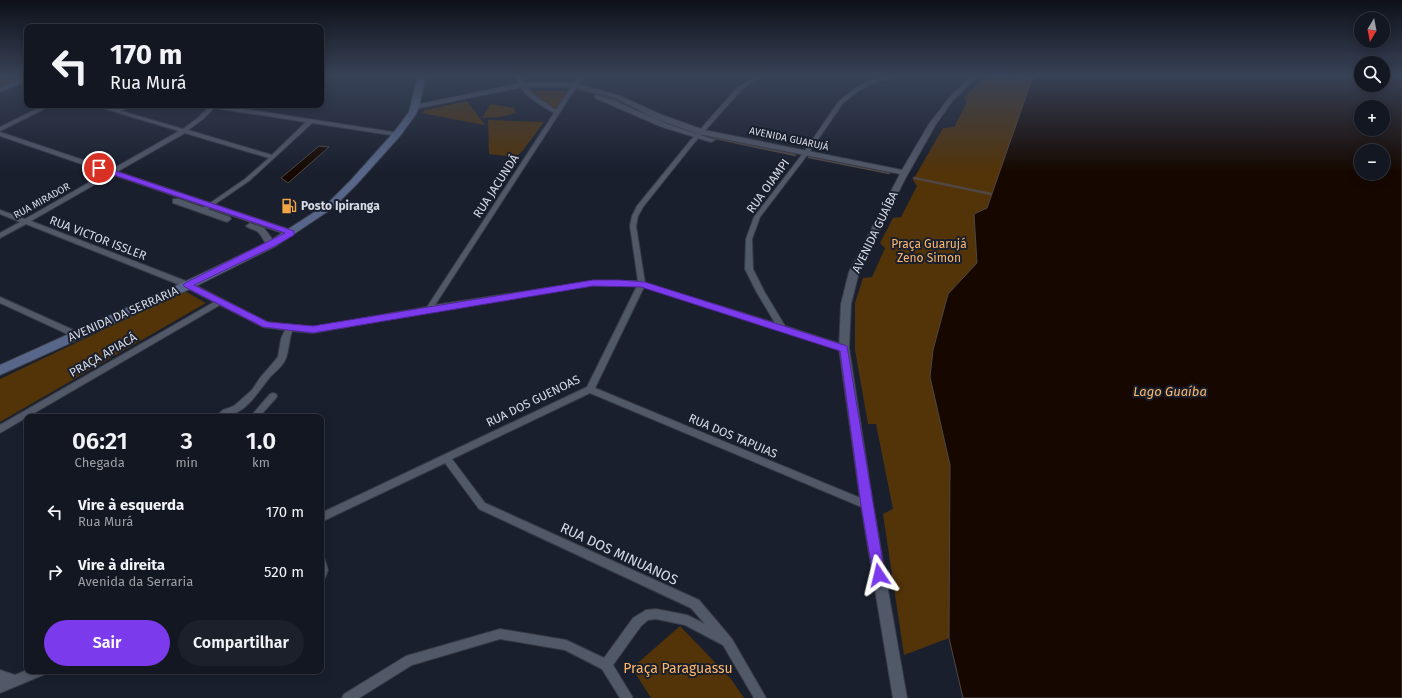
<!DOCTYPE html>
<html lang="pt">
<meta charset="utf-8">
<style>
body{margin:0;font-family:"Fira Sans",sans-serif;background:#1c202a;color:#f1f3f6;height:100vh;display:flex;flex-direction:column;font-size:15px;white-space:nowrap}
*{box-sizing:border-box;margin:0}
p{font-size:13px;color:#9d9fa5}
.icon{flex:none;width:22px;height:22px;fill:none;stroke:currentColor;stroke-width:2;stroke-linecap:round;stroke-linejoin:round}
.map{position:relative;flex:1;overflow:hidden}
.drawer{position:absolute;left:24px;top:414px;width:300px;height:260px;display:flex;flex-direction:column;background:#131722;border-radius:8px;box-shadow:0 2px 10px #0003,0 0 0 1px #323640}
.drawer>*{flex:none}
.top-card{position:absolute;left:24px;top:24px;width:300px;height:84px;border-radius:8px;box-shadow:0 2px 10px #0003,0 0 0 1px #323640;background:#131722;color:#f1f3f6;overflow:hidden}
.needle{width:26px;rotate:190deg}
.fabs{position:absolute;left:1354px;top:12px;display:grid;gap:8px}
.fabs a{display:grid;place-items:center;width:36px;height:36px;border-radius:50%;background:#131722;box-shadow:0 2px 10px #0003,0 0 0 1px #323640;font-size:20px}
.pin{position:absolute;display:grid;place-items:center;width:34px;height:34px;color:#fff;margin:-17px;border:2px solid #fff;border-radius:50%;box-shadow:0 1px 4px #0007}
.me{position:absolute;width:44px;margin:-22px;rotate:350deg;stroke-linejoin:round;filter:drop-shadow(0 0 3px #0008)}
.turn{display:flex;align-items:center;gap:14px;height:84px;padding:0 20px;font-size:18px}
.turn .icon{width:52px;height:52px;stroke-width:2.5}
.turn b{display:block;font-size:28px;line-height:34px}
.eta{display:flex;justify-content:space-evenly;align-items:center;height:68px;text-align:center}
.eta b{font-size:24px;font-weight:600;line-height:28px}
.button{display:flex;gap:8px;margin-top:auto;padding:8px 20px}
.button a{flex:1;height:46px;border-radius:24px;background:#7c3aed;color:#fff;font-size:16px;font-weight:600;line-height:46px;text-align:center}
.button a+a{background:#1c202a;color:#f1f3f6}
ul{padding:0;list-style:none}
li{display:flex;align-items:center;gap:12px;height:60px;padding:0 20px}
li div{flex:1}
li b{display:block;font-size:15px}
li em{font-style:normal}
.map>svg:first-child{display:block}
.green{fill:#533308}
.water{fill:#160800;stroke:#504744;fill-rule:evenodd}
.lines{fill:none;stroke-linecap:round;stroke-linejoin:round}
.stream{stroke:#504744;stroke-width:2.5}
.minor-casing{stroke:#373b47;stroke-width:2}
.tertiary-casing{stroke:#373b47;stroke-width:2}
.secondary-casing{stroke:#373b47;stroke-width:2}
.minor{fill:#515868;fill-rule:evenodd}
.tertiary{fill:#515868;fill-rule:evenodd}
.secondary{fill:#586789;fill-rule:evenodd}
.route{fill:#7c3aed;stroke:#51269a}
.labels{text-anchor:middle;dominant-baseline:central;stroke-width:4;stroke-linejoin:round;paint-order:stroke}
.far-street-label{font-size:10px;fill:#d6dae4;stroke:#191f2d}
.street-label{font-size:12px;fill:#d6dae4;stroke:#191f2d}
.poi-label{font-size:12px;font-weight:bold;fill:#d6dae4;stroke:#191f2d;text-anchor:start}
.park-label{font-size:12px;fill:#feb869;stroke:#191f2d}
.water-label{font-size:13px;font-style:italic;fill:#ffb96a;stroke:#191f2d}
.near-street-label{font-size:14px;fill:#d6dae4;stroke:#191f2d}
.near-park-label{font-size:14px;fill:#feb869;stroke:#191f2d}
</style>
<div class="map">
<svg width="1402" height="698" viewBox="0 0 1402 698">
<rect width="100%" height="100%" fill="#191f2d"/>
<path class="green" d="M0,75H27V76L0,88Z
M987,75H1036L1032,79L987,208L974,214L977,263L948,294L930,377L950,465L949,638L904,655L883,514L893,509L876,424H868L855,350V303L863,278L872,277L885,248L880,243L893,218L901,217L917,186L913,180L943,128L954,127L967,102L964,98Z
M530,91H566L557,111Z
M467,101L485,125L421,113L425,110Z
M490,104L514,108L516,113L500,117L482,118Z
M488,120L544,122L524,149L516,157L489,154Z
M185,291L206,303L0,422V379Z
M680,626L731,679L744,698H651L632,668Z"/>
<path class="water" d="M1036,75H1361V85H1383V75H1402V698H963L949,638L950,465L930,377L933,350L948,294L977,263L974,214L987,208L1032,79ZM1361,107H1383V129H1361ZM1361,151H1383V173H1361Z
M319,146L329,147L288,183L281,178Z"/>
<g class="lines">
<path class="stream" d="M1006,75L1032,79
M579,89L606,96L653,118L692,132
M706,136L795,155
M809,157L889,173
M914,178L991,194"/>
<g class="minor-casing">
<path id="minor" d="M516,75H520C526,92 541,100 556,110L579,75H584L435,305L593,281H638L630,226L632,216L637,206L690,141L738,87L759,75H764L742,89L694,143L643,207L638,216L636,226L645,283L775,323L756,291L745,269L746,239L754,217L804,152L839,101L857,87L874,79L894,75H903L878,81L861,89L843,103L808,154L760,217L752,239L753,269L764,291L785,326L847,346L848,348L847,350H841L644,287L595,388L870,502L872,505L870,508L867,509L864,508L590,393L452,459L485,503L699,600L732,639L766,698H754L723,645L685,625L656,619L648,620L641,626L613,665L633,698H620L602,669L565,650L500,639L412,665L359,698H342L344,694L406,656L500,629L566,640L604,658L633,618L646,610L656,609L687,615L705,624L691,608L479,509L445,463L321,522V513L587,387L637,286L593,285L429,312L313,333L292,331C289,340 289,349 286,358C284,365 275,372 270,377C253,398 245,417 215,417L223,410L234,406L252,390L260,378L278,357L281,339L285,330L263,327L220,305L0,433V425L214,302L185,287L26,224L0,238V233L20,222L0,214V210L25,219L179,131L92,105H101L116,109L125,105H132L121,111L183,129L199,117L211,105H218L399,133L400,134L397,136L312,123L249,181L202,213L199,211L200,210L245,179L269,158L185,133L31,221L191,283L267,322L313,327L427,307L554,113C539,104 519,94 516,75ZM214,108L306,122L272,155L188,130L203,119Z
M27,76V80L0,92V88Z
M45,105H52L0,131V127Z
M0,297L80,333L81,335L80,337H74L0,303Z
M273,393L276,394L277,396L276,398L259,417H250L270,394Z
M321,558L325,560L328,570L325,578L321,580Z
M0,670L15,675L27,670L45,671L43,675L0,693Z"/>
</g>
<g class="tertiary-casing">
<path id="tertiary" d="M973,75H979L953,100L936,124L905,179L859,272L851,304L849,348L873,505L907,698H893L861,505L839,348L841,304L849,272L900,174L699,134L656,119L616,98L573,87H522L415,109L411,107L415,105L522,83H573L620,96L662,115L704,130L902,170L929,124L949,98Z
M597,95L613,100L667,124L715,140L711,142L662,127L595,98V96Z
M0,132L294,231L295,233L291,236L288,235L0,136Z
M173,199H179L230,217L231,219L227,222L224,221L173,203Z
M250,223L264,228L276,244L275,246C264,248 264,237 258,232C254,229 249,229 246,226Z"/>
</g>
<g class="secondary-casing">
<path id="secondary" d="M418,75H426L419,107L416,114L400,136L357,184L333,208L276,246L192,288L0,375V365L184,282L268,242L327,204L351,180L394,132L409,112Z"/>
</g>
<use href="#minor" class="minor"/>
<use href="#tertiary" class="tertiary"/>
<use href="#secondary" class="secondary"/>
</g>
<linearGradient id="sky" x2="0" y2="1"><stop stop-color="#0e1119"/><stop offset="0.44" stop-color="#384257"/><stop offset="1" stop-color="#384257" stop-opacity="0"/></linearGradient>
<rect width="1402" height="172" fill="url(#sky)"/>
<path class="route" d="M96,166H101L294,231V235L275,246L194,285L268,322L313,326L593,280H620L645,282L847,346L885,575L883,579L879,580L875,579L873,575L861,505L840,351L641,287L593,286L313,333L263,327L185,287L183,285L185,283L285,233L96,169Z"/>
<defs>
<g id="fuel-bare" transform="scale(1.2)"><path d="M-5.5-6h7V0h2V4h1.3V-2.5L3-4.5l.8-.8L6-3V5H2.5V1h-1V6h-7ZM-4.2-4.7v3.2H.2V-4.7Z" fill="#f3a443" stroke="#191f2d" stroke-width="2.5" paint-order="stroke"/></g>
</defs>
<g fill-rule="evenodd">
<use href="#fuel-bare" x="289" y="206"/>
</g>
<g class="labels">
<g class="far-street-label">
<text transform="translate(789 139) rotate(12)">AVENIDA GUARUJÁ</text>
<text transform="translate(42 201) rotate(-29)">RUA MIRADOR</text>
</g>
<g class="street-label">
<text transform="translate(496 186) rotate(-57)">RUA JACUNDÁ</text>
<text transform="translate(768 186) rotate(-54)">RUA OIAMPI</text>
<text transform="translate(875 232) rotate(-64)">AVENIDA GUAÍBA</text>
<text transform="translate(98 238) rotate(21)">RUA VICTOR ISSLER</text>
<text transform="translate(123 314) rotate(-24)">AVENIDA DA SERRARIA</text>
<text transform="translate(103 355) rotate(-30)">PRAÇA APIACÁ</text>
<text transform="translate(533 401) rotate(-26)">RUA DOS GUENOAS</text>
<text transform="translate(733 436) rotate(23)">RUA DOS TAPUIAS</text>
</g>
<g class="poi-label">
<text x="301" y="206">Posto Ipiranga</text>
</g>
<g class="park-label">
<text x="929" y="244">Praça Guarujá<tspan x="929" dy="14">Zeno Simon</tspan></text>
</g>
<g class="water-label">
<text x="1170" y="391">Lago Guaíba</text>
</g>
<g class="near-street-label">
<text transform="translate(619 554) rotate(25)">RUA DOS MINUANOS</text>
</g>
<g class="near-park-label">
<text x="678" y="668">Praça Paraguassu</text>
</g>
</g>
</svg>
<div class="fabs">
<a><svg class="needle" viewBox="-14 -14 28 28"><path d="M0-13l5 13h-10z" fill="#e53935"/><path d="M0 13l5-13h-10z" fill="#9d9fa5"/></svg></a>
<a><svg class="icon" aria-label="search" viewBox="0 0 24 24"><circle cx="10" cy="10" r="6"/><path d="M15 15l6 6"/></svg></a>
<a>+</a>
<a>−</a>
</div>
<div class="pin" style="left:99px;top:168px;background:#d93025"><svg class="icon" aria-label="arrive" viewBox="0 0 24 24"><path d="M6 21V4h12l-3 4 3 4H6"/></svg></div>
<svg class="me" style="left:879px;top:575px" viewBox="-20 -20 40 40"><path d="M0-17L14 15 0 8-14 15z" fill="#7c3aed" stroke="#fff" stroke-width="4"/></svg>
<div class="top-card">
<div class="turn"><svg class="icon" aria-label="left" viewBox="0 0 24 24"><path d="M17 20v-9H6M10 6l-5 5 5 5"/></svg><div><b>170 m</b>Rua Murá</div></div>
</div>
<section class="drawer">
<div class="eta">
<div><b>06:21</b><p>Chegada</p></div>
<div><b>3</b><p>min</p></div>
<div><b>1.0</b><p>km</p></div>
</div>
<ul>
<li><svg class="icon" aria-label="left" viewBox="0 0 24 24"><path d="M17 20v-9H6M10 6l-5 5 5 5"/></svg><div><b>Vire à esquerda</b><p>Rua Murá</p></div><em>170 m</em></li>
<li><svg class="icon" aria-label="right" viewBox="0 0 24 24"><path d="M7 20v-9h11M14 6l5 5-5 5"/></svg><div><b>Vire à direita</b><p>Avenida da Serraria</p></div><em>520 m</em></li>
</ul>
<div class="button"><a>Sair</a><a>Compartilhar</a></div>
</section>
</div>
